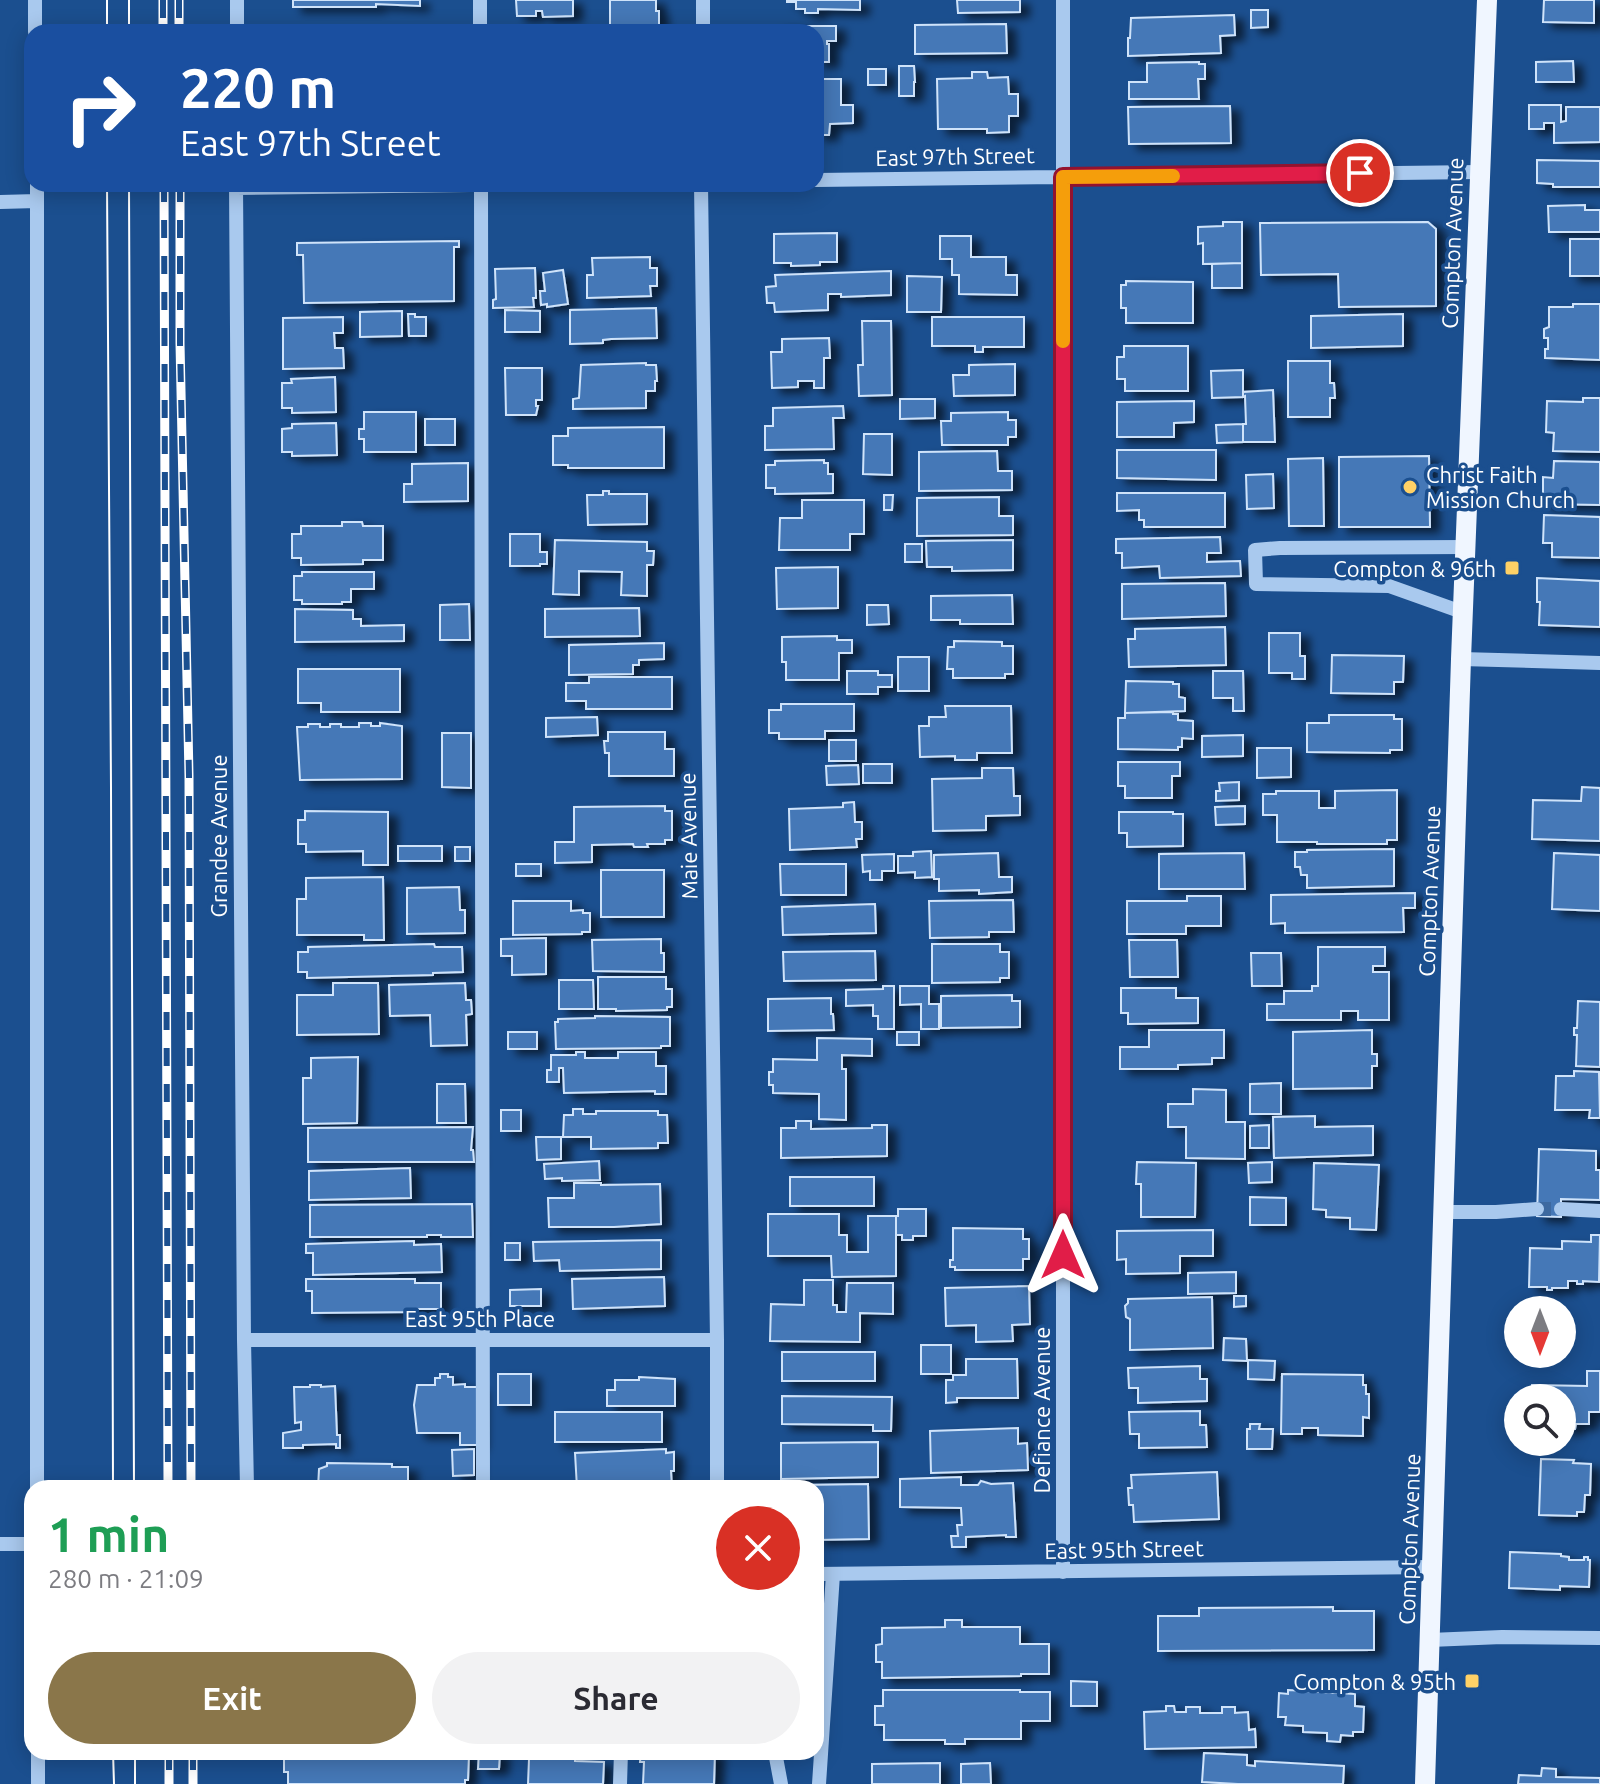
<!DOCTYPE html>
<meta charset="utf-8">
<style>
body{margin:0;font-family:Ubuntu,sans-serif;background:#f2f2f3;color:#2b2b33;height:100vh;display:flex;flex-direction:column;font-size:30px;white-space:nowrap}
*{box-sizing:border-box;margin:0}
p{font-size:26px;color:#7c7c81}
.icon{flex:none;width:44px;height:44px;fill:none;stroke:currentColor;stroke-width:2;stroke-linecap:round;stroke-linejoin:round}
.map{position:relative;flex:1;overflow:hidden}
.sheet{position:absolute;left:24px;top:1480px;width:800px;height:280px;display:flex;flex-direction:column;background:#fff;border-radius:24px;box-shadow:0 4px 20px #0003}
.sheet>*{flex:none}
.hud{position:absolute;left:24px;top:24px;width:800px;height:168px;border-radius:24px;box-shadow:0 4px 20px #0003;background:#1a4fa0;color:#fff;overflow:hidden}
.needle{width:52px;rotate:180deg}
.controls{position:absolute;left:1504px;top:1296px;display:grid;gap:16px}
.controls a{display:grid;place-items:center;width:72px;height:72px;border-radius:50%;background:#fff;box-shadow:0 4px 20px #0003;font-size:40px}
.pin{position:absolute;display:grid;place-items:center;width:68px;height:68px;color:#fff;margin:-34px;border:4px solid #fff;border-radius:50%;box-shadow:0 2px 8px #0007}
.me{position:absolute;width:88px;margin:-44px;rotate:0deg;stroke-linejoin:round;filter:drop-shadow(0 0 6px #0008)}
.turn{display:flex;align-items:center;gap:28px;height:168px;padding:0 24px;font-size:36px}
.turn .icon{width:104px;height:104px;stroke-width:2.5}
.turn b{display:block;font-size:56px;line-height:68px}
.round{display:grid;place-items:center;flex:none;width:84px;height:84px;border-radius:42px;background:#f2f2f3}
.head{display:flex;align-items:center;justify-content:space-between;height:136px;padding:0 24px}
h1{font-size:48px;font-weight:700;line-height:60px;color:#1e9e55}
.button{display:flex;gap:16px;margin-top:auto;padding:16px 24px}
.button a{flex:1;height:92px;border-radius:48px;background:#8a764a;color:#fff;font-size:32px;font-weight:700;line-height:92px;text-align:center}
.button a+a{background:#f2f2f3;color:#2b2b33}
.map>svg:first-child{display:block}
.building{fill:#4478b7;stroke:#cfe3fa;stroke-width:2;filter:url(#shadow)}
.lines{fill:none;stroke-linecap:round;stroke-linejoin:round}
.minor-tunnel{stroke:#3d69a0;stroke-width:14;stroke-dasharray:14 7;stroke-linecap:butt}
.minor{stroke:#a9c9ee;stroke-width:14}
.major{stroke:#f0f6ff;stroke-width:20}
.tram{stroke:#fff;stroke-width:2}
.rail-casing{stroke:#fff;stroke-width:9}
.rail{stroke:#1b4f8f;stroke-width:6;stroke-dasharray:18;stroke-linecap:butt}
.route-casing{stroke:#92132f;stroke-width:20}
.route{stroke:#e11d48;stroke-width:14}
.slow{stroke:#f59e0b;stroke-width:14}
.poi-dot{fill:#ffd166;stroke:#1b4f8f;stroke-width:3}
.labels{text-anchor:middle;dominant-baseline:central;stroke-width:7;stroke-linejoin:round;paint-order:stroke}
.street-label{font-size:22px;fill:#fff;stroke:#1b4f8f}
.poi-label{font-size:22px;fill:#fff;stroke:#1b4f8f;text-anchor:end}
</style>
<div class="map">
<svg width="1600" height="1784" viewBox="0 0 1600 1784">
<defs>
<filter id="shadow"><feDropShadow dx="9" dy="5" stdDeviation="4" flood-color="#0009"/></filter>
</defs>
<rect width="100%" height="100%" fill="#1b4f8f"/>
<path class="building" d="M293,0H420V6L376,4V7H293Z
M516,0H573V16L543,17L542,11H536V16H517Z
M610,0H656V11H659V32H610Z
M787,0H860V10L818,9V13H805V9H796V2H787Z
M957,0H1020V12L958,13Z
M1544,0H1594V23L1543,22Z
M1251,10H1268V27L1251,28Z
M1234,15L1235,35L1220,36L1221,53L1128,56V38H1130L1131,18Z
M1006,24L1007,53L915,54V25Z
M776,26H836V41H827V44H829V62H816V32H776Z
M1573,61L1574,82H1536V62Z
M1199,62V64H1205V79H1198L1199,99H1129V82H1147V63Z
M899,66H914L915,82H914V96H899Z
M868,69H886V85H868Z
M972,72H987L988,78L1008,77L1009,94H1018V116H1009V132L987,133V129H938L937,79L972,78Z
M816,79H841V105H853V123L830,124L829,135H816Z
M1529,105H1561V122L1566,121V107H1600V142L1554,143V123H1544V129H1529Z
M1230,106L1231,143L1129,144L1128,107Z
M1537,160L1600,161V187H1553V184L1537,183Z
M1585,205V210H1600V232H1549L1548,206Z
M1223,222H1242V263L1203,264V243L1198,244V227L1223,226Z
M1428,222L1436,229V306L1339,307L1338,274L1261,275L1260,223Z
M837,233V262H820V265L791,266V263H774V234Z
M940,236H971V257H1006V275H1017V295L959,294V275H952V259H940Z
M1570,239H1600V276H1570Z
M459,241V247H454V301L304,303L303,255H297V243Z
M650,257V268H657V286H650L651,296L587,298V275H593L592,258Z
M1242,263V288H1212V264Z
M535,268L536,298H533L534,307L493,308V300L496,299L495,269Z
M563,270L568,304L547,307V304L541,305L540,291H545L543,273Z
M891,271V295L841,297V294H828V310L775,312L774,303H767L766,287L776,286L775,275Z
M907,276L942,277L941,312H907Z
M1126,281L1193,282V323H1126V308H1121V285H1126Z
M1573,304H1600V360L1545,358V349H1548V338H1544V329L1549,327V307H1573Z
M656,308L657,338L611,339L603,340V343L570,344V310Z
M505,310L540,311V332H505Z
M402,311V336L360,337V312Z
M408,314H415V317H426V336H409Z
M1403,314V346L1311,348V316Z
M343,317V333H334L335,348H343L344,368L283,369V318Z
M932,317H1024V347H983V352H975V346H932Z
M862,321H891L892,395L859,396L858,365H863Z
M829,338L830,358H824V388H814V381H798V387L772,388L771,352H782V339Z
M1124,346H1188V391H1125V379H1117V357H1124Z
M1288,361H1330V383H1334L1335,398H1330V417H1288Z
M646,363V365H656L657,381H655V391H646V408L573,409V399L579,398L581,365Z
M1015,364V395L954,396L953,375H969V365Z
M505,368H542V400H536V406H538L536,415H506Z
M1243,370V397L1212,398L1211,371Z
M335,377L336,412L292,413V408H282V383H292L291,379Z
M1273,390L1275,442H1243V424H1246L1245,396L1243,397V392Z
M1583,398H1600V452L1553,451L1554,433L1546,432L1547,401L1583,402Z
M900,399H935V418L900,419Z
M1194,401V422L1174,423V437H1117V402Z
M843,406L844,418H833L834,449L765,450V426H773V408Z
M364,412H416V452H364V439H359V429H364Z
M1008,412V420H1016V437H1008V445H942L941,421H951V413Z
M425,419H455V445H425Z
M336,423L337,455L292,456V452H282V429L292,428V424Z
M1243,424V442L1217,443L1216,425Z
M664,427V468H568V465H553V436H568V428Z
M864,434H892V475L863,474Z
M1117,450H1216V480L1117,478Z
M997,451L998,471H1012V490L919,491V452Z
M1429,456L1430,527H1339V457Z
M1323,458L1324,526H1289L1288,459Z
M824,460V463H828V474H833V493L775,494V488H766V465H775V461Z
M1554,461L1600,462V505L1543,504V477L1553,478Z
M468,463V501L404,502V484H412V464Z
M1273,474L1274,508L1247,509L1246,475Z
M603,491H609V494H647V524L588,525L587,495H603Z
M1117,493H1225V527H1144V520H1139V510L1117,511Z
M884,495H893L892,510H884Z
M999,497V516H1013V535L917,536V498Z
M802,500H864V534H850V550H779L780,518H802Z
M1544,515L1600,517V558L1552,557V543H1543Z
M342,522H362L363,526H383V560H363V564L301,565V558H292V534H301V526H342Z
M510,534H540V552H547V564H540V566H510Z
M1220,537L1221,553H1207V562L1240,561L1241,576L1160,578L1159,566L1122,568V553H1116V539Z
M555,540L647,542V551H654L653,565H647V596L621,595L622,572L579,571V595L553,594Z
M1013,540V570L952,571V567H927L926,541Z
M905,544H922V562H905Z
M838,567V608L777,609L776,568Z
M302,572H374V589H351V602H342V604H302V600H294V576H302Z
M1537,578L1600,581V627L1539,625L1540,602H1537Z
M1225,583L1226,616L1122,619V584Z
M1012,595L1013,624H960V620H931V596Z
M469,604L470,640H440V605Z
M867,605H888L889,624L867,625Z
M639,608L640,636L545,637V609Z
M295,609L353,610V619H361V626L404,625V641L295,642Z
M1225,627L1226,665L1129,667L1128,639H1135V629Z
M1269,633H1300V656H1305V679H1292V673H1269Z
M837,636V640H852V653H839V680H786V662H782V637Z
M954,641L1002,642V646H1013V674H1005V678H953V669H947L948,647H954Z
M664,643V659L639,660V665H633V674L569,675V645Z
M1332,655L1404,656L1403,682H1394V694L1331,693Z
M898,657H929V691H898Z
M298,669H400V712H321V703H298Z
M847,671H878V675H892V687H878V694H847Z
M1213,671H1243L1244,711H1233V698H1213Z
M589,677H672V709H586V701H566V683H589Z
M1126,681L1173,682V684H1179V697L1185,698V711L1125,713Z
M781,704H854V731H825V739H779V733H769V710H781Z
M945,706H1011L1012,753H977V760H955V756L920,757L919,726H929V717H946Z
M1173,712V714H1178V720L1193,721V739L1182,738V747H1178V750L1118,749V718H1125V713Z
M1329,715H1394V719H1402V750H1390V753L1307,752V723H1329Z
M597,717L598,735L546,737V718Z
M359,723H371V726H380V723L402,726V779L300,780L297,727H308V724H320V727H330V724H341V727H359Z
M608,732H665V749H674V776H609V753H605L604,741H608Z
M442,733H471V788L442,787Z
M1243,735V756L1202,757V736Z
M829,740H856V761H829Z
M1257,748H1291V777L1257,778Z
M1118,762H1180V776H1172V798H1125V786H1118Z
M863,764H892V783H863Z
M858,765L859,784L827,785L826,766Z
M982,768H1013L1014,796H1020V815L986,816V830L933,831L932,779L982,778Z
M1239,782V800L1216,801V791H1220L1219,783Z
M1582,787L1600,788V841L1532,839L1533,800L1581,801Z
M1397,790V840H1387V844H1317V842H1277V815H1263V794H1276V791H1319V808H1335V791Z
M854,802L855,822H862V839H856L857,847L790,850L789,809L843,807V803Z
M665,806V811H672V840H665V844H647L648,847H634L633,844L592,845V862L555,863V842H574V807Z
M1245,806V824L1216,825L1215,807Z
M305,811L388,812V865H363V851L306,852V844H298V820H305Z
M1119,812H1173V814H1183V846L1127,847V833H1119Z
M398,846H442V861H398Z
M455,847H470V861H455Z
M1394,849V886L1307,888V875H1301L1300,867H1295V852H1307V850Z
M931,851L932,877L915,878V872L898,873V856H913V852Z
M998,853L999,877H1012V892L979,894V890L939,891V879H934V855Z
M1244,853L1245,889H1159V854Z
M1554,853L1600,855V911L1552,909Z
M894,854V871H882V880H870V871L863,872L862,855Z
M516,864H541V876H516Z
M780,864H846V895H781Z
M601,870H664V917H601Z
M383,877L384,940H364V935H297V899H306V878Z
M459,887L460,910H465V933L407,934V888Z
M1415,893V908H1403L1404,932L1285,933V923L1271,924V895Z
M1187,896H1221V926H1186V934H1127V901H1187Z
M1013,900L1014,932H989V937L930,938L929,901Z
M513,901H571V911L583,910V913H590V932H582V934L513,935Z
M875,904L876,933L783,935L782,907Z
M546,938V974L512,975V956H501V939Z
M661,939V953H664V972L593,971L592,940Z
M1129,940H1177L1178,977H1130Z
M434,944L435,947H462L463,972L433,973V975L307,978V972H298V952H308V947Z
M932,944H1000V952H1009V978H1000V982L932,983Z
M1318,947H1385V966H1373V972H1389V1020H1358V1011H1341V1020H1267V1004H1284V991H1312V986H1318Z
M875,951L876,980L784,981L783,952Z
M1251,953H1281L1282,986H1252Z
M598,977H666V989H672V1007H667V1010L616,1011V1009H598Z
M559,980H593L594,1009H559Z
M333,983H378L379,1034L297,1035V995H333Z
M465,983L466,1000H471L472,1014L466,1015L467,1045L431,1046L430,1015L390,1016L389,985Z
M883,986H894V1029H878V1016H873V1005L846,1006V990L883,989Z
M900,986H929V1004H939V1029H921V1004L900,1005Z
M1121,988H1176V998H1198V1023L1128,1024V1013H1121Z
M1012,995V1001H1020V1027L941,1028V996Z
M831,998V1014H833L834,1030L768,1031V999Z
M1578,1001L1600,1002V1067L1576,1066L1577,1035H1574V1028H1577Z
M595,1016L670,1017V1046H661V1048L556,1049L555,1022H558V1019L595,1018Z
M1149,1030H1224V1058H1212V1064L1178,1065V1069H1120V1047H1149Z
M1372,1030V1054H1377V1066H1372V1088L1293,1089V1032Z
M508,1032H537V1049H508Z
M897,1032H919V1045H897Z
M817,1038L872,1039V1056L842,1055V1069H846V1120L819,1119V1094L773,1093V1085H769V1072H773V1059L817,1060Z
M576,1052H585V1058H618V1052H656V1066H666V1094H655V1091L564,1093L563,1068H559V1082H547V1070H551V1055H576Z
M358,1057L357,1123L303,1124V1078H311V1058Z
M1574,1071L1599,1072L1600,1118H1589L1590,1110H1555L1556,1076H1574Z
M1281,1083V1114H1250V1084Z
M437,1084H465L466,1123H437Z
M1193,1089L1226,1090V1122H1245V1159L1186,1158V1127H1168V1104H1193Z
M573,1109H583V1114H596V1111H658V1115H667L668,1143H658V1148L591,1149V1137H563L564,1115H573Z
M501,1110H521V1131H501Z
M1315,1116V1127L1373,1126V1155L1274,1158L1273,1117Z
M796,1121H811V1129L872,1128V1125H887V1156L781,1158V1128H796Z
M1269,1125V1148H1250V1126Z
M473,1127L471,1150H473L474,1162H308V1128Z
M536,1137H561V1159L537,1160Z
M1539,1149L1596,1151V1170H1600V1200L1561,1199V1217L1537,1216Z
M599,1161L600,1180L562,1181V1178L545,1179L544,1164Z
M1137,1162L1196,1163L1195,1217H1141V1184H1136Z
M1272,1162V1182L1249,1183L1248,1163Z
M1314,1163L1379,1165L1376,1230L1350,1229V1218L1326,1217V1210L1313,1209Z
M410,1168L411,1198L309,1200V1171Z
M790,1177H874V1206H790Z
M574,1183H601V1185L660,1184L661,1224L614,1227H549L548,1198H574Z
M1250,1197L1286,1198V1225H1250Z
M472,1204L473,1237H441V1235H427V1237H310V1205Z
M898,1209H926V1236H913V1240H902V1235H896V1216H898Z
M768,1214H839V1235H847V1252H868V1216H896V1276L832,1277L831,1256H768Z
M953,1228L1023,1229V1239H1029V1259H1023V1270H955V1267H950V1260H953Z
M1213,1230V1256H1180V1273L1126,1274V1259L1117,1260V1231Z
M1591,1235H1600L1599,1282L1583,1281V1284H1577V1281H1568V1288H1552V1290H1547V1287H1529L1530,1248L1562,1249V1241L1591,1242Z
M661,1240V1269L560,1271L559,1260L534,1261L533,1242Z
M414,1241V1245L441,1244L442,1272L313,1275V1253H306V1244Z
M505,1243H520V1260H505Z
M1236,1272V1293L1188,1294V1273Z
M664,1277L665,1306L573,1309L572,1279Z
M306,1279H415V1283H441V1309H415V1312L312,1313V1291H306Z
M804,1280H833V1305H837V1312H846L847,1283H893V1314L860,1313V1342L770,1341L771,1304L804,1305Z
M1029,1286L1030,1324L1012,1325L1013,1341L976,1342V1325L946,1326L945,1288Z
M541,1289V1306H510V1290Z
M1234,1296H1246V1306L1234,1307Z
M1212,1297L1213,1348L1130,1350V1319L1126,1317L1125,1306L1128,1303V1299Z
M1224,1338L1246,1339L1247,1361L1223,1360Z
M921,1345H951V1374H921Z
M782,1352H875V1381H782Z
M966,1359H1017L1018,1398H957V1402L946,1403V1380H953V1375H966Z
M1248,1360L1275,1361L1274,1380L1248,1379Z
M1200,1366V1379H1207V1401L1138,1403V1388H1129L1128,1368Z
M1587,1371H1600V1412H1589V1424H1576L1575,1429H1562V1398H1531L1532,1385L1587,1386Z
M440,1374H448V1377H453V1385L465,1384V1387H478V1445H460V1433H417L414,1405L417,1385H435V1378H440Z
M498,1374H531V1405H498Z
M1282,1374L1363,1375V1385H1366V1394H1369V1418L1363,1417V1436L1318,1435V1428H1302V1434H1281Z
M639,1377L675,1379V1406H607V1390H615V1380H639Z
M310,1385H321V1387L335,1386L337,1435H340V1448H336V1444L303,1445V1448H283V1433L301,1430V1422L295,1423L294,1387H310Z
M782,1396L892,1397L891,1431H873V1425L782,1424Z
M1200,1411V1425H1206L1207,1447L1139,1448V1434H1130L1129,1412Z
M555,1412H662V1442H555Z
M1250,1424H1260L1259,1429H1273L1272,1449H1247V1429H1250Z
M1018,1428V1444L1027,1443L1028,1470L931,1473L930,1431Z
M878,1442V1477L781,1479V1443Z
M474,1449V1475L453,1476L452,1450Z
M666,1449V1453L674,1452V1471H671L672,1488H577L575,1453Z
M1541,1459L1574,1460L1573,1463L1591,1464L1590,1495H1585L1584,1512H1577V1516L1539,1515Z
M327,1463L392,1464V1467H408V1488H318L319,1469L327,1466Z
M1217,1472L1219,1519L1134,1522L1133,1505H1129L1128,1488H1132L1131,1475Z
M961,1477V1485H978L981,1481L991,1484L1013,1483L1016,1537H1006V1535L966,1537V1547H952L951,1536H958L957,1525H962L961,1508L900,1507V1479Z
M868,1484L869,1539L816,1540V1488H802V1485Z
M1510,1552L1561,1554V1556L1569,1557V1560H1584V1557H1588V1560H1590L1589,1587L1560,1586V1590L1509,1588Z
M1333,1607V1611H1374V1650L1158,1651V1616H1199V1608Z
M945,1620H962V1627H1020V1644H1049V1674H1021V1676L882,1678V1662H876V1645L882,1644V1628L945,1627Z
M1071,1681L1097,1682V1706H1071Z
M883,1690H1020V1692H1050V1721H1021V1739H965V1744H945V1740H884V1725H875V1706H883Z
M1288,1690L1355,1694V1706L1364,1707L1363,1732H1353V1736L1341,1735L1340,1742L1327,1741V1733L1303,1732V1726L1285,1725L1286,1717H1278L1279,1693L1288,1694Z
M1166,1706H1174L1175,1712H1186V1707H1200V1713H1222V1707H1235V1713L1248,1712L1249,1730L1255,1729L1256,1747L1145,1749L1144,1712L1166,1711Z
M284,1752H465L464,1755H469L468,1780H465V1784H288V1772H284Z
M479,1752H502L500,1753L499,1769H478Z
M641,1752H715L714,1784H643L644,1762H640Z
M1204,1753L1247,1755V1765L1255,1766V1761L1344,1766L1343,1784H1238L1202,1782Z
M562,1757H575V1761L604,1762L603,1784H528L529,1759H562Z
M940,1763V1784H872V1764Z
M990,1763L991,1784H961V1764Z
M1542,1768L1556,1769V1777L1600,1778V1784H1518L1519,1775L1541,1776Z"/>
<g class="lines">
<path class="minor-tunnel" d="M1537,1209H1561"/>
<path class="minor" d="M35,0V32
M480,0V32
M237,32V0
M703,32V0
M816,180L1479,172
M37,184V1488
M236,184L244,1340L247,1488
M481,184L483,1488
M701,184L717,1340V1488
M236,188L557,184
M0,202L37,201
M1462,612L1389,586L1256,584L1255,550L1280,548L1465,547
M1461,659L1600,663
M1561,1209L1600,1211
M1443,1212H1496L1537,1209
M244,1340H717
M0,1544H32
M1063,1572V0
M816,1574L1432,1567
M1430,1640L1502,1637L1600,1638
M38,1752V1784
M775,1752L781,1784
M620,1784L621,1752
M819,1784L833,1574"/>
<path class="major" d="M1425,1784L1461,659L1487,0"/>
<path class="tram" d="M107,0V32
M129,0V32
M107,184L111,788L113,1488
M129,184L134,1488
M113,1752L114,1784
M135,1752V1784"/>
<g class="rail-casing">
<path id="rail" d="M163,0V32
M179,0V32
M164,184L168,1488
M180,184V343L189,776L191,1488
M169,1752V1784
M193,1752V1784"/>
</g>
<use href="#rail" class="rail"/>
</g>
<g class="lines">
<g class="route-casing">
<path id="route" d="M1063,1255V177L1360,173"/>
</g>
<use href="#route" class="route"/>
<path class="slow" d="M1063,341V177L1173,176"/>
</g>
<g class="poi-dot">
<circle cx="1410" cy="487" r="8"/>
<rect x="1504" y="560" width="16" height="16" rx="4"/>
<rect x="1464" y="1673" width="16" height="16" rx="4"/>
</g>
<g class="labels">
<g class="street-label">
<text transform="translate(955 156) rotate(-1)">East 97th Street</text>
<text transform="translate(1452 243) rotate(-88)">Compton Avenue</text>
<text transform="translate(218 836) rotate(-90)">Grandee Avenue</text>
<text transform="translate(688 836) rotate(-91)">Maie Avenue</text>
<text transform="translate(1429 891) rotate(-88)">Compton Avenue</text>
<text x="480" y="1318">East 95th Place</text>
<text transform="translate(1041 1410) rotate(-90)">Defiance Avenue</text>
<text transform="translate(1409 1539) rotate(-88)">Compton Avenue</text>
<text transform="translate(1124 1549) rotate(-1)">East 95th Street</text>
</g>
<g class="poi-label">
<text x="1426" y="474" text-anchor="start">Christ Faith<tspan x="1426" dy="25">Mission Church</tspan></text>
<text x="1496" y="568">Compton &amp; 96th</text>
<text x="1456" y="1681">Compton &amp; 95th</text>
</g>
</g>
</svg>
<div class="controls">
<a><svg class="needle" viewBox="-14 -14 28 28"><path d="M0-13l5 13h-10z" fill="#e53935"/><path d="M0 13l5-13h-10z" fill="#7c7c81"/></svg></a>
<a><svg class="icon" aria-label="search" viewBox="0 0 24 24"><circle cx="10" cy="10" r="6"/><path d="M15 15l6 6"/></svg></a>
</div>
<div class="pin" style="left:1360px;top:173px;background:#d93025"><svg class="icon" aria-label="arrive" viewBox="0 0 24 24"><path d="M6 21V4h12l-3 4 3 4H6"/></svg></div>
<svg class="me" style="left:1063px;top:1255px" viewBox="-20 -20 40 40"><path d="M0-17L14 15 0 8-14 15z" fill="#e11d48" stroke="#fff" stroke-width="4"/></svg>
<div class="hud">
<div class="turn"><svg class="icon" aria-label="right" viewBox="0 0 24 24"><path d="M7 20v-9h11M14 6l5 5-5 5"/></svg><div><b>220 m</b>East 97th Street</div></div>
</div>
<section class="sheet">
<div class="head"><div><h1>1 min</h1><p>280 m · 21:09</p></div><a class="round" style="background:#d93025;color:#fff"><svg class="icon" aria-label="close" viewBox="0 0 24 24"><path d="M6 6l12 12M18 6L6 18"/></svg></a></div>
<div class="button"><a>Exit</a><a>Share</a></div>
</section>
</div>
